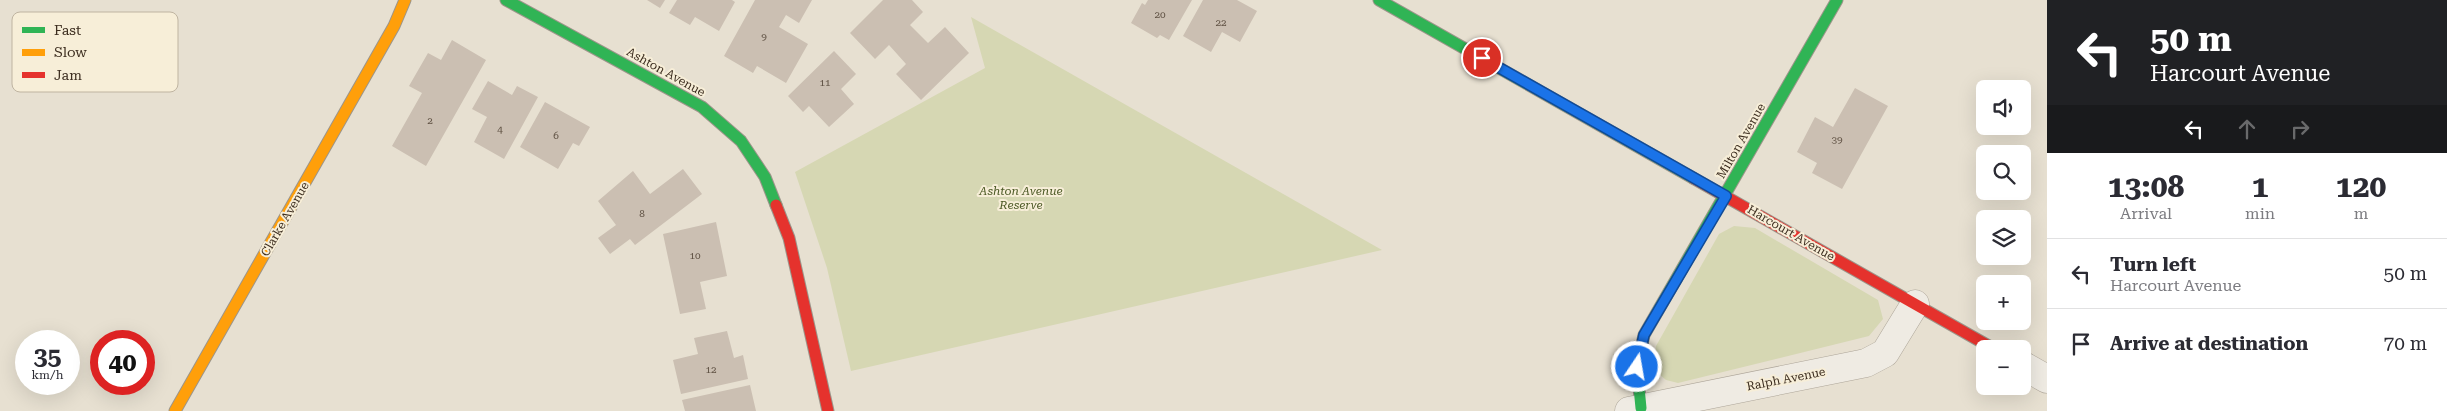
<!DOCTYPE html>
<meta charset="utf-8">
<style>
body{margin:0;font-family:"Roboto Serif",serif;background:#f7f7f7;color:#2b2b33;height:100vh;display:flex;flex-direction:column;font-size:19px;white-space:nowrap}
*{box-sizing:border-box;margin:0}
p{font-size:16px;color:#7c7c81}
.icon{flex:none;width:28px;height:28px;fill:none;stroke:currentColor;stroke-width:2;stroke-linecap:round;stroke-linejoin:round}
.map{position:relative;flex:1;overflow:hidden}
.panel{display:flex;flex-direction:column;background:#fff;width:400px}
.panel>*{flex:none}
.top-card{background:#202124;color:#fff;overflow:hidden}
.fabs{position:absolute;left:1976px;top:80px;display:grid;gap:10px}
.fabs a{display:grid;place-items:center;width:55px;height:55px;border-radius:8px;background:#fff;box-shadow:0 5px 20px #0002;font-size:25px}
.speed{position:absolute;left:15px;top:330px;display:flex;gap:10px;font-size:25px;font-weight:700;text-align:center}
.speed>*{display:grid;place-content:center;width:65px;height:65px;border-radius:50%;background:#fff;box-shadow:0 5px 20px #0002;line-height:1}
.speed small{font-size:12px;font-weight:400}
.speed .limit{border:8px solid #d22;background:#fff;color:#111}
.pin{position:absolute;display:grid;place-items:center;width:42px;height:42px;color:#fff;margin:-21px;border:2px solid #fff;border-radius:50%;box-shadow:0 1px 5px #0007}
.me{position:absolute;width:55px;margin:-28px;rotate:12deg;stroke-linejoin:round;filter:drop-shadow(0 0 4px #0008)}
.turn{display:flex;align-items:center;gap:18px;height:105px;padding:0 20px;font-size:22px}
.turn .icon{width:65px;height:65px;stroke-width:2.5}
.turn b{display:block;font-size:35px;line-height:42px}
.lanes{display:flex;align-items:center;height:48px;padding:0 20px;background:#0003;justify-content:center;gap:25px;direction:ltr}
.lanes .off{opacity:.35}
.eta{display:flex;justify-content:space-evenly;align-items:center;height:85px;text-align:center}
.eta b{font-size:30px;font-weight:700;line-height:35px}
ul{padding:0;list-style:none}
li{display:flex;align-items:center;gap:15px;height:70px;padding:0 20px;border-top:1px solid #e1e1e2}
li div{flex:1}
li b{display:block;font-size:19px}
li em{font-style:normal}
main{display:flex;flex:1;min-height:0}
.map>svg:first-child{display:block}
.green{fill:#d6d7b3}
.building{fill:#cbbfb2}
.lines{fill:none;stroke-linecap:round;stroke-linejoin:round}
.street-casing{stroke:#ada599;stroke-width:29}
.fast-casing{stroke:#9c958a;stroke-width:13}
.slow-casing{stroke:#9c958a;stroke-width:13}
.jam-casing{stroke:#9c958a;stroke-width:13}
.street{stroke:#efebe3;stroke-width:28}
.fast{stroke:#30b455;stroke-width:11}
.slow{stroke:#ff9f0a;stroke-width:11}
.jam{stroke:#e5322d;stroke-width:11}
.route-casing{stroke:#114b97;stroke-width:12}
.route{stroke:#1a73e8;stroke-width:9}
.labels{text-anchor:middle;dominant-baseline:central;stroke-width:4;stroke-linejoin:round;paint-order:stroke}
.number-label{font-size:10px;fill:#605244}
.street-label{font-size:12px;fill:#3d2e20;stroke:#f7eed8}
.park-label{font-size:12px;font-style:italic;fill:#4d5a26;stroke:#f7eed8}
.key{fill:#f7eed8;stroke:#bfb4a1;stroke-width:1}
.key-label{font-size:14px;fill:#3d2e20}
</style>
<main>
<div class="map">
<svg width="2047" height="411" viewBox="0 0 2047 411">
<rect width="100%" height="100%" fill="#e7e0d1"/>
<path class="green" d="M971,17L1382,250L851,371L827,268L795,172L985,68Z
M1734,226L1755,228L1878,300L1883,319L1869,336L1678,383L1666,380L1653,369L1656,346L1719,234Z"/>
<path class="building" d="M647,0H665L660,8Z
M677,0H732L735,2L719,31L695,17L690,25L669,13Z
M755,0H812L799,23L786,15L779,27L808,44L786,83L757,66L753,73L724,56Z
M883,0H912L923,12L910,25L928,43L945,27L969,53L921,100L896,74L906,64L889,45L875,59L850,33Z
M1148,0H1192L1169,40L1160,35L1157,38L1131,23L1142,3L1145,5Z
M1203,0H1237L1257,11L1240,42L1222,32L1211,52L1183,36Z
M452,40L486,60L426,166L392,146L422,93L409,86L428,53L441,60Z
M834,51L856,74L841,89L854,104L829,127L809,106L803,112L788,96Z
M488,81L512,95L517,86L538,97L504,159L474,142L487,117L472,109Z
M1855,88L1888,106L1842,189L1812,173L1817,163L1797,152L1815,117L1833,127Z
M545,102L590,127L579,146L573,143L558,169L520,147Z
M683,169L702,194L635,245L630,239L610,254L598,238L616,225L598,201L633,171L650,194Z
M716,222L727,276L700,282L706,309L680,314L663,234Z
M727,331L734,358L743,355L748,379L681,394L673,360L698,354L694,338Z
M750,385L756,411H685L682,400Z"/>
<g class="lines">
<g class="street-casing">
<path id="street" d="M2022,365L2047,379
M1629,411L1866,363L1885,353L1915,304"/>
</g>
<g class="fast-casing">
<path id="fast" d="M506,0L702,107L741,141L765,177L776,205
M1379,0L1693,178
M1641,408L1637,367L1644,335L1837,0"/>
</g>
<g class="slow-casing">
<path id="slow" d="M175,411L394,26L405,0"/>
</g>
<g class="jam-casing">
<path id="jam" d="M1693,178L1994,349
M776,205L789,238L828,411"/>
</g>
<use href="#street" class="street"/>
<use href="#fast" class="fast"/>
<use href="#slow" class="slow"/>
<use href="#jam" class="jam"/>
</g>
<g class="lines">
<g class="route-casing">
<path id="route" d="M1482,58L1726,196L1644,335L1637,367"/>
</g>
<use href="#route" class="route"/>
</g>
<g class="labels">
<g class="number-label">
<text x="1160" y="14">20</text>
<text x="1221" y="22">22</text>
<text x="764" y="36">9</text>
<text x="825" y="82">11</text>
<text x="430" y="120">2</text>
<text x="500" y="129">4</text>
<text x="556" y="135">6</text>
<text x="1837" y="139">39</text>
<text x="642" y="213">8</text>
<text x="695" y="255">10</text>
<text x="711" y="369">12</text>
</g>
<g class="street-label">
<text transform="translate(666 72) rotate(29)">Ashton Avenue</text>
<text transform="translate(1741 141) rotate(-60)">Milton Avenue</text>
<text transform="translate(285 219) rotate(-60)">Clarke Avenue</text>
<text transform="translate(1791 233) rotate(30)">Harcourt Avenue</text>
<text transform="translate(1786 379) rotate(-11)">Ralph Avenue</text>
</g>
<g class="park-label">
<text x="1021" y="191">Ashton Avenue<tspan x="1021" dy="14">Reserve</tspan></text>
</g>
</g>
<rect x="12" y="12" width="166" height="80" rx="8" class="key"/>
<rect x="22" y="27" width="23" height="6" fill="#30b455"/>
<rect x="22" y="49" width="23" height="7" fill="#ff9f0a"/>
<rect x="22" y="72" width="23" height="6" fill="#e5322d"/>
<g class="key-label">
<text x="54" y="35">Fast</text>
<text x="54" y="57">Slow</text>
<text x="54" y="80">Jam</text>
</g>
</svg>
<div class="fabs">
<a><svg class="icon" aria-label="sound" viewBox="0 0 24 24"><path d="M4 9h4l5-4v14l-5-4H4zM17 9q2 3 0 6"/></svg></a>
<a><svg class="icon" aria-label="search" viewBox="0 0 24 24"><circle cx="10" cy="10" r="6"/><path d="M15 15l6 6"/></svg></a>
<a><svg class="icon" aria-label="layers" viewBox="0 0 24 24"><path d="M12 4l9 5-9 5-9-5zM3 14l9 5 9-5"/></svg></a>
<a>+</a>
<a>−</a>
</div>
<div class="speed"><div>35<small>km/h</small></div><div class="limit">40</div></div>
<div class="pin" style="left:1482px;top:58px;background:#d93025"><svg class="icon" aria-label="arrive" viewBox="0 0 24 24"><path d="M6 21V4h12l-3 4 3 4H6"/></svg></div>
<svg class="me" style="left:1637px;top:367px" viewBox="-20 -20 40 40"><circle r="17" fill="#1a73e8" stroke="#fff" stroke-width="3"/><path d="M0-11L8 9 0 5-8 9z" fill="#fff"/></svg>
</div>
<section class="panel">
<div class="top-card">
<div class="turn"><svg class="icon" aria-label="left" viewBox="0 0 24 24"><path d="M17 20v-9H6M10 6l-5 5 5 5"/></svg><div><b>50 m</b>Harcourt Avenue</div></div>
<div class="lanes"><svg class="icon" aria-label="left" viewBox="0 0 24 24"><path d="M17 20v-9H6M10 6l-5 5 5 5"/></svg><svg class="icon off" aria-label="ahead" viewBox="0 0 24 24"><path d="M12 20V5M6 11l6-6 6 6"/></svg><svg class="icon off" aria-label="right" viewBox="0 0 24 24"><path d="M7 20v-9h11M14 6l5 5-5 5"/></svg></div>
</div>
<div class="eta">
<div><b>13:08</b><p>Arrival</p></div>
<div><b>1</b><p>min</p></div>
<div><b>120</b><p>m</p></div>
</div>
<ul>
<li><svg class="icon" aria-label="left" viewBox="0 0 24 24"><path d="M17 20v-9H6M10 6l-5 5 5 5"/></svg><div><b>Turn left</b><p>Harcourt Avenue</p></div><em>50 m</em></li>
<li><svg class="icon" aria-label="arrive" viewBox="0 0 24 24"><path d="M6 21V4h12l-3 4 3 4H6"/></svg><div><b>Arrive at destination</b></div><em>70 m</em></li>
</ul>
</section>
</main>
